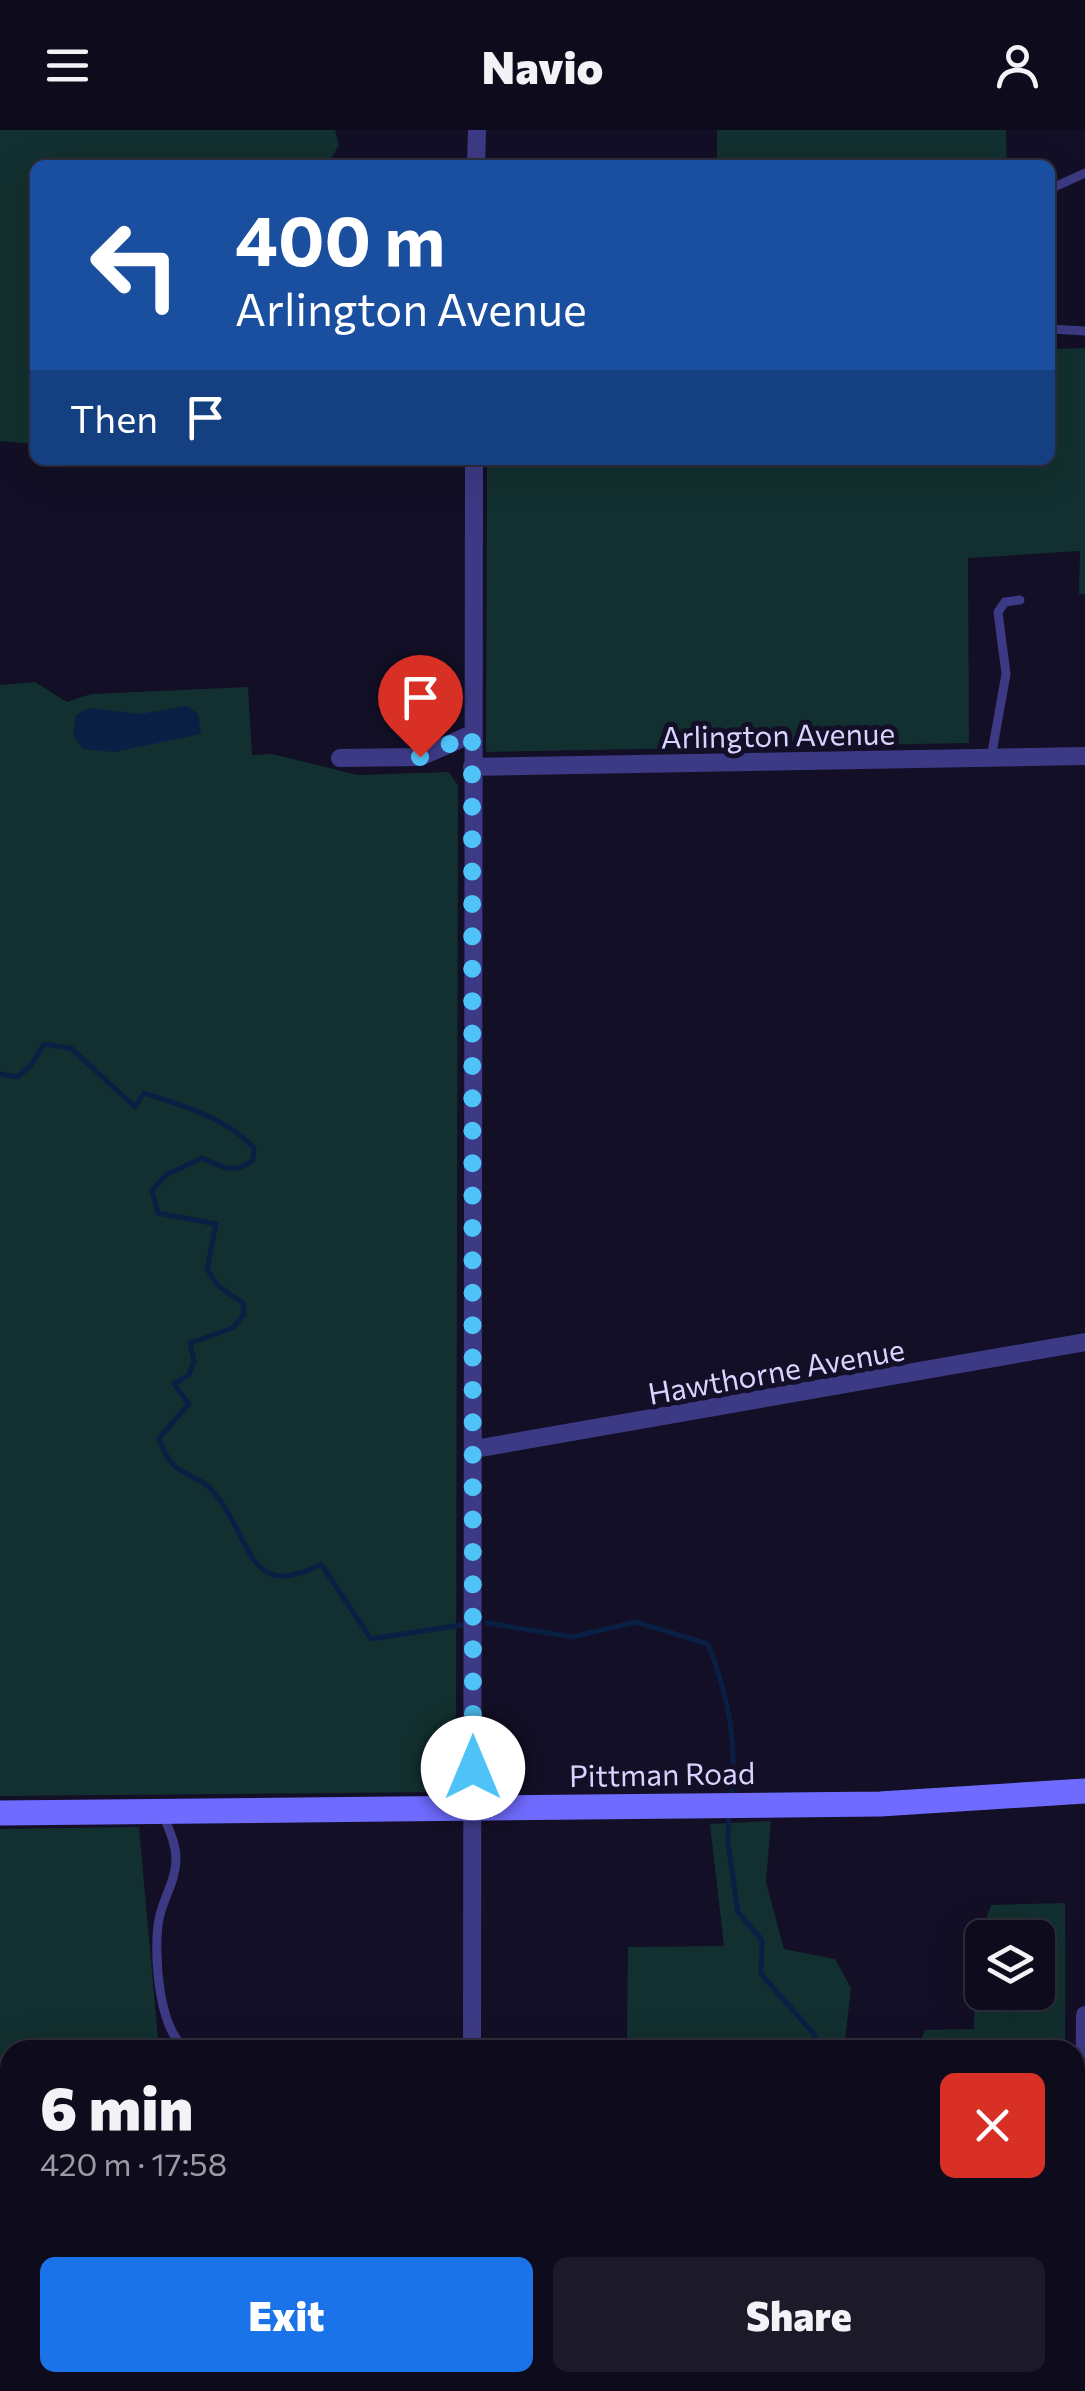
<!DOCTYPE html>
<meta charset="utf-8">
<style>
body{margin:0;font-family:Commissioner,sans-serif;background:#1c1929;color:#f1f3f6;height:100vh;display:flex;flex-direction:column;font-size:38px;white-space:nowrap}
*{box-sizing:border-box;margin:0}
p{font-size:32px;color:#9b9ba3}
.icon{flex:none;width:55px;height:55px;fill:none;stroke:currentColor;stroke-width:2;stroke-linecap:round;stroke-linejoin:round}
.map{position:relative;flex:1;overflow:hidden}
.side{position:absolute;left:0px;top:1910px;width:1085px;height:352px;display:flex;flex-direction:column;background:#0e0b1c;border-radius:30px 30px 0 0;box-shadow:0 10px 40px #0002,0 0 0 2px #2e2b3b}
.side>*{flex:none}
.hud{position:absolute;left:30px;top:30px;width:1025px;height:305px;border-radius:15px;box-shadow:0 10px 40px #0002,0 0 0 2px #2e2b3b;background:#1a4fa0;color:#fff;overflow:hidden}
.tools{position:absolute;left:965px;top:1790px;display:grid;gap:20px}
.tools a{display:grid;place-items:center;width:90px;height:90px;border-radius:15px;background:#0e0b1c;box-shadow:0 10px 40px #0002,0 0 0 2px #2e2b3b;font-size:50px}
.pin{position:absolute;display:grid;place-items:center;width:85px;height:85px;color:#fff;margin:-102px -42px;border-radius:50% 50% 50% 0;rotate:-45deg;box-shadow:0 0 10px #0007}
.pin .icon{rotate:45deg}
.me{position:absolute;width:110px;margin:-55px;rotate:0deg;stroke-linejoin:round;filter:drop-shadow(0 0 8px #0008)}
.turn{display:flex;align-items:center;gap:35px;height:210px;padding:0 40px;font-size:45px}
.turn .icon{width:130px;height:130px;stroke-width:2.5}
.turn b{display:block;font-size:70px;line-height:85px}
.then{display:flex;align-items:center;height:95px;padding:0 40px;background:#0003;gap:20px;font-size:38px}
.round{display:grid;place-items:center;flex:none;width:105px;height:105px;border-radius:15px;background:#1c1929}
.head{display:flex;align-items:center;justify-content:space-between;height:170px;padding:0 40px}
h1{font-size:60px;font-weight:800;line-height:75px}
.primary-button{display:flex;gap:20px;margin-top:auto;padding:20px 40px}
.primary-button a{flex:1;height:115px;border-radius:15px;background:#1a73e8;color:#fff;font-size:40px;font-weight:800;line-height:115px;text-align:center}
.primary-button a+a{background:#1c1929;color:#f1f3f6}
header{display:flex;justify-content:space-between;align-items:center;height:130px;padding:0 40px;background:#0e0b1c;font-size:45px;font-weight:800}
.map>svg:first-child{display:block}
.green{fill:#12302f;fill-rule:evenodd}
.water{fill:#0a1f44}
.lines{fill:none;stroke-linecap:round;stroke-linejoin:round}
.stream{stroke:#0a1f44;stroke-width:5}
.lane{stroke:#3d3a85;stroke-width:9}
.street{stroke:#3d3a85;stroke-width:18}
.secondary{stroke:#6f6bff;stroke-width:25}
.route{stroke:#4fc3f7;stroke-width:18;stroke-dasharray:0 32.4}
.labels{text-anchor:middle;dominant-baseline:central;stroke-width:10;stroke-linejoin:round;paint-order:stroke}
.street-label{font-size:30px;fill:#d9d4ff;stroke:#130f26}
</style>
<header><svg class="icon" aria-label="menu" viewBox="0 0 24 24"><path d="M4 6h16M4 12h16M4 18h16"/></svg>Navio<svg class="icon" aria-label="person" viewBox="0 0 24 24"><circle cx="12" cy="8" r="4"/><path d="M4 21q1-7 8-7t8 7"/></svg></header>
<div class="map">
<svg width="1085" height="2261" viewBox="0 0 1085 2261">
<rect width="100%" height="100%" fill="#130f26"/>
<path class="green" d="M0,0H335L339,15L327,35H35V314L0,311Z
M717,0H1006L1007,35H717Z
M1085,218V464H1079L1080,421L968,428L969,613L486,622L487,330H1050V219Z
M35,552L67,572L91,564L248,557L252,625L272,624L358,645L449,642L458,656L456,1580L455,1648L445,1662L0,1666V555Z
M771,1691L766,1752L784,1819L835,1829L851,1858L845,1910L895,1920H627L628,1817L724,1816L710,1694Z
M139,1697L159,1920H10V2179H0V1699Z
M1065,1773V1920H917L925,1900L974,1899L975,1823L991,1775ZM982,1808H1038V1862H982Z
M451,2252V2261H218L212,2253Z
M882,2252L884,2261H696L695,2253Z"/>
<path class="water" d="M187,576L198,584L201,604L114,622L83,619L73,605L76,585L89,578L140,584Z
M83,2253H212L218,2261H26Z"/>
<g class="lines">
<path class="stream" d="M0,944L17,947L32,934L44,914L71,918L135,977L144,963C183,976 225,987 254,1018L253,1030C234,1045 222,1037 202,1028L166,1045L152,1060L158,1083L216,1094L207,1139L218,1156L243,1173L244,1184L233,1198L190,1213L194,1231L189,1245L174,1254L189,1274L159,1308C174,1354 195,1337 217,1366C251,1409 249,1473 321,1434L371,1509L461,1495
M487,1493L572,1507L636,1492L708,1514C728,1566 738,1612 731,1668
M729,1684L728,1714L738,1782L762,1810L761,1844L814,1904L820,1920
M739,2252L741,2261"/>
<path class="lane" d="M1050,59L1085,43
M1050,199L1085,201
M991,628L1006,544L998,482L1005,472L1020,470
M163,1684C168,1698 176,1713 176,1729C176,1751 163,1768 159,1789C153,1820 158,1908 190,1920
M240,1920L305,1918"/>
<path class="street" d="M476,35L477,0
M340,628L420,627L472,604
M472,637L1085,626
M475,1319L1085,1212
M472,1920L474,330
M471,2261V2252
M1082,2261L1085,1885"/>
<path class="secondary" d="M0,1683L880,1674L1085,1661"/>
</g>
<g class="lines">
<path class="route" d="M420,627L472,604L473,1638"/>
</g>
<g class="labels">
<g class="street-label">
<text transform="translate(778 604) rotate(-1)">Arlington Avenue</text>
<text transform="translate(776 1240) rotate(-10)">Hawthorne Avenue</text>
<text transform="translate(662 1643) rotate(-1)">Pittman Road</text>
</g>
</g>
</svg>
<div class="tools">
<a><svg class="icon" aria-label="layers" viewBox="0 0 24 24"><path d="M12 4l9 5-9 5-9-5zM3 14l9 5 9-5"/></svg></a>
</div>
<div class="pin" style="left:420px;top:627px;background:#d93025"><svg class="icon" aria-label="arrive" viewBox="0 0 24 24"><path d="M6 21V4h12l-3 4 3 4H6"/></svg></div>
<svg class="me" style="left:473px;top:1638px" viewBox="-20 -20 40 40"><circle r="19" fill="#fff"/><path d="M0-13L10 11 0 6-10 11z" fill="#4fc3f7"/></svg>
<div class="hud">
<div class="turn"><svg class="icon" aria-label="left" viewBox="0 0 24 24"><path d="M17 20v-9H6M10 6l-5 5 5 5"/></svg><div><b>400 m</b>Arlington Avenue</div></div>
<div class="then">Then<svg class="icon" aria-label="arrive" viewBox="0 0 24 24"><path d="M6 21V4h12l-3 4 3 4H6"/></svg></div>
</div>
<section class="side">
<div class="head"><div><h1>6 min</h1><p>420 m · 17:58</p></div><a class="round" style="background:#d93025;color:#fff"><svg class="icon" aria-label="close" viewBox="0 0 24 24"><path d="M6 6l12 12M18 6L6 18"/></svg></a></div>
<div class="primary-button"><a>Exit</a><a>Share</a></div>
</section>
</div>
